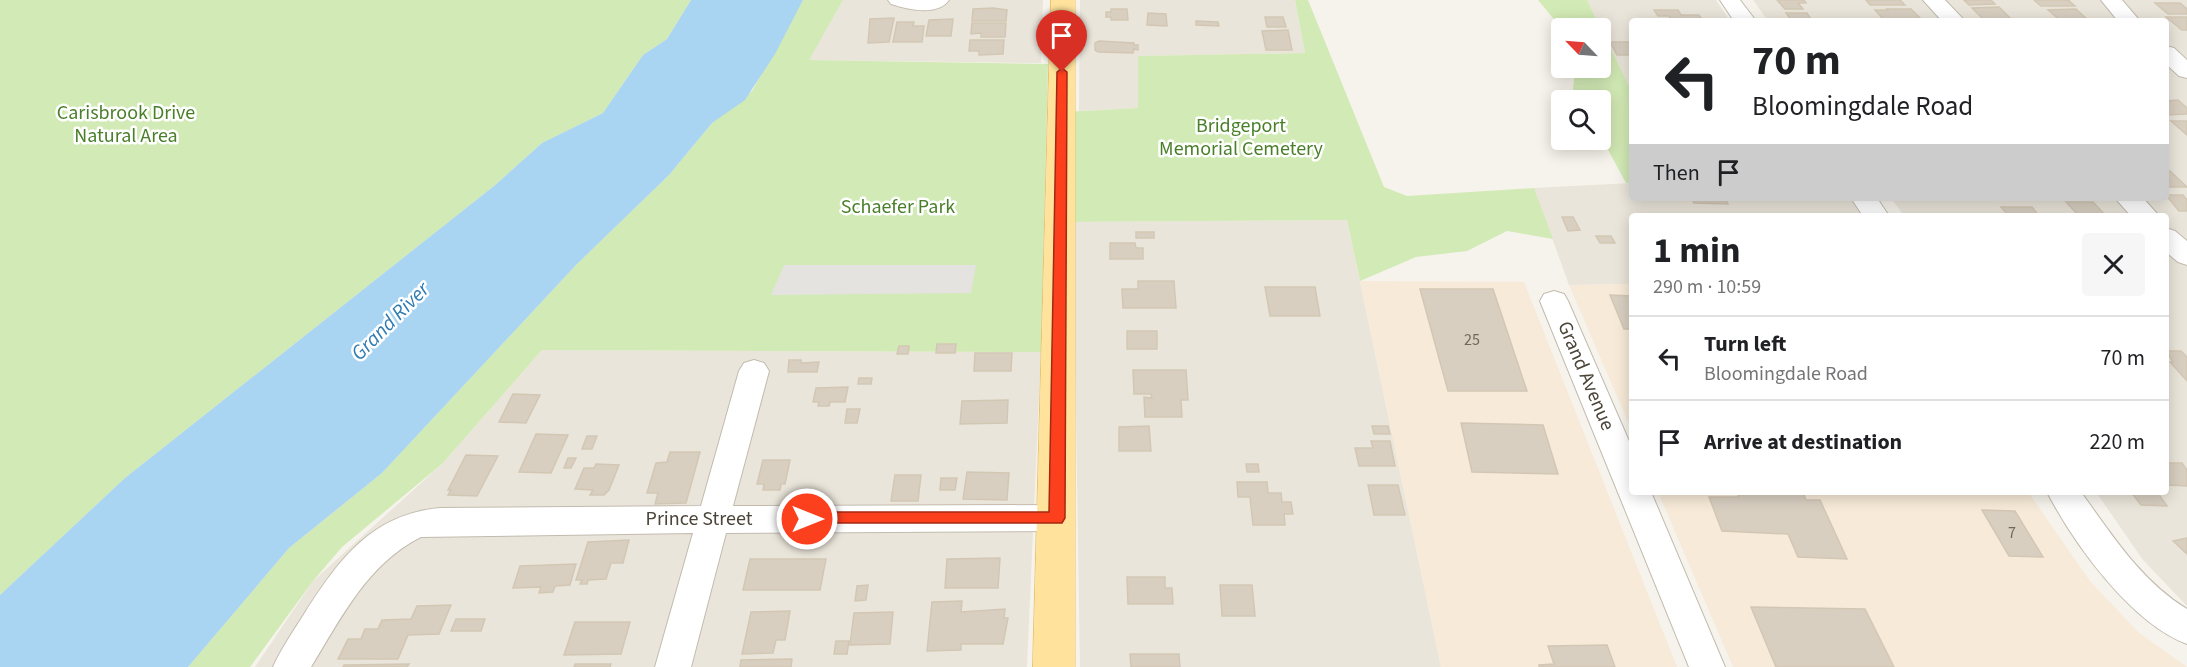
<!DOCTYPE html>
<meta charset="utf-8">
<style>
body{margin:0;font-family:"Source Sans 3",sans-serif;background:#f6f6f6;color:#202124;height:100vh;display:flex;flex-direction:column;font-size:22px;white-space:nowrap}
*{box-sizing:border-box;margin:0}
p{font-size:20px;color:#757577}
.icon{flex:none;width:33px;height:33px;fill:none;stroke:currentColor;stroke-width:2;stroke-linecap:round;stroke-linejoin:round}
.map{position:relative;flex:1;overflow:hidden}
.side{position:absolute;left:1629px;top:213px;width:540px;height:282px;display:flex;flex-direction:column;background:#fff;border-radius:6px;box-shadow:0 3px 15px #0003}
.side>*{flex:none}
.guide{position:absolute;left:1629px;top:18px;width:540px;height:183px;border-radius:6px;box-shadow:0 3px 15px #0003;background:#fff;color:#202124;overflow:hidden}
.needle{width:39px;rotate:295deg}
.tools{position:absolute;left:1551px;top:18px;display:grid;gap:12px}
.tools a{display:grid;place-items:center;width:60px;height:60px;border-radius:6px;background:#fff;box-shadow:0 3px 15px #0003;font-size:30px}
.pin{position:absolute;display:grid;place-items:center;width:51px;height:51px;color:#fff;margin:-62px -26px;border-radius:50% 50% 50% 0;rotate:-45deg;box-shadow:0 0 6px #0007}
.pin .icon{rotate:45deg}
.me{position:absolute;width:66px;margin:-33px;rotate:90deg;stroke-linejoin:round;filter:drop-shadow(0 0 4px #0008)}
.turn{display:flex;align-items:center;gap:21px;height:126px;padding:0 24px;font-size:27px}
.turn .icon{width:78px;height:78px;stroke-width:2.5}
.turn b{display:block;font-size:42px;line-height:51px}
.then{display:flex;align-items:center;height:57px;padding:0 24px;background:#0003;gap:12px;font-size:22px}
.round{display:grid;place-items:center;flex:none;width:63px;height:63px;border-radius:6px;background:#f6f6f6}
.head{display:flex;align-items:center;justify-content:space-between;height:102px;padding:0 24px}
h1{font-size:36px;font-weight:700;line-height:45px}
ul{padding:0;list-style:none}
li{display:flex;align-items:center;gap:18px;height:84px;padding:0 24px;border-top:2px solid #e0e0e0}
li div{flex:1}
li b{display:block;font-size:22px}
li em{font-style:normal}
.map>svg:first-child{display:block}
.residential{fill:#eae5da}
.commercial{fill:#f7ead8}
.green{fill:#d2eab5}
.parking{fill:#e5e3e0}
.water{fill:#a9d4f2}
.building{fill:#d8cfc1;stroke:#d3c7b4;stroke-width:1.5}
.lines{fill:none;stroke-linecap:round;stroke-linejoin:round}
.minor-casing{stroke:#c2bbae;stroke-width:2}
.major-casing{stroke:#e6c16a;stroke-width:1}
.minor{fill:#fff;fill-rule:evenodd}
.major{fill:#ffe39c;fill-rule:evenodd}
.route{fill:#fc3f1d;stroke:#a42913;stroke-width:1.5}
.labels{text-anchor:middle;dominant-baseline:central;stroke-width:5;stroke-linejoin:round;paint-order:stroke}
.number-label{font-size:16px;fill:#6e675b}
.park-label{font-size:20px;fill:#4a7f2a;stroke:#fff}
.street-label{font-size:20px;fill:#4b4439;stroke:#fff}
.water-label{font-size:21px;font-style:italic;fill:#2e7ab2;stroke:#fff}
</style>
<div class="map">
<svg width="2187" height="667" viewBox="0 0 2187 667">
<rect width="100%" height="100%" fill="#f6f3ec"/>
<path class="residential" d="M843,0H1043L1041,63L808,60Z
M1080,0H1295L1305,53L1138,56V108L1079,111Z
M1587,0H1716L1730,21H1632V92Z
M1753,0H2187V606L2143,560L2096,492H2166V216H1904L1891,198H2166V21H1768Z
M1632,183V198H1850L1862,216H1632V284L1569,285L1534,188Z
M1347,220L1441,667H1080L1073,222Z
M542,350L1041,352L1027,667H255L313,581L442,464Z"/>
<path class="commercial" d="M1360,281L1524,282L1677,667H1441Z
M1632,284V431L1569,285Z
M1658,492H2028L2090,581L2138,632L2187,667H1733Z"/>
<path class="green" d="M0,0H691L667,39L643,55L603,113L542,143L494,186L125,478L0,595Z
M803,0H843L809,60L1048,64L1041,352L542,350L442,464L342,547L313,581L250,667H188L289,548L382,473L576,265L669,175L712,123L752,91Z
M1295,0H1308L1384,187L1407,196L1534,188L1553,239L1507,231L1467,251L1416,257L1360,281L1347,220L1064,222L1065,112L1138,108V56L1305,53Z
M1538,0H1587L1632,92V183H1626L1601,137L1600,100H1580L1573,89L1575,68H1600V28L1562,29Z"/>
<path class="parking" d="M784,265H976L971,293L771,295Z"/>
<path class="water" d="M691,0H803L775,54L745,100L712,123L669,175L576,265L382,473L289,548L188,667H0V595L125,478L494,186L542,143L603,113L643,55L667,39Z"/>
<path class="building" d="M1777,0H1804L1806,3H1798L1803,9H1785Z
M1866,0H1900L1905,5H1870Z
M1964,0H1991L1995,4L1969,5Z
M2034,0H2070H2068L2075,6H2041Z
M2155,3H2180L2187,9V14H2168Z
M1999,7L2011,19L1985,21L1972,8Z
M993,8L1007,10L1006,21H972L973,9Z
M1111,9H1127L1128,20H1111V17H1106V12H1111Z
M1887,9H1911L1923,21H1885L1875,10H1888Z
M2076,9L2089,21H2061L2048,10Z
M1654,10H1678L1681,15H1699L1703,21H1665L1671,20L1669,16H1658Z
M1148,13L1166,14L1167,26L1147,25Z
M1786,13H1807L1812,21H1792Z
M1265,17H1283L1286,27H1267Z
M2166,17H2187V30H2182Z
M894,18L889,42L868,43L870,19Z
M953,19L951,36H926L929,20Z
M1196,21L1218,22L1219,26L1196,25Z
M897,22H914L913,26H924L922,42H893Z
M972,23H1006L1005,37H981V33L971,34Z
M1288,30L1292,50H1266L1262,31Z
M970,40H1004L1003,54L979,55V51H969Z
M1099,41L1134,43V45H1138V50L1134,49L1133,53L1098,52L1095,50V43Z
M1610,42H1631L1632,55H1617Z
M2178,100L2187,108V114L2166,115V101Z
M2171,121H2187V135Z
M2166,171H2170L2187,187H2166Z
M2166,195H2183L2187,200V211H2179Z
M1691,198H1725L1728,204L1694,203Z
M2066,202H2093L2106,216H2079Z
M2001,207H2032L2039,216H2009Z
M1562,217H1573L1580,230L1568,231Z
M1136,232H1154V238H1136Z
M1596,236H1611L1615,243H1600Z
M1110,243H1135L1136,248H1143V259H1110Z
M1138,281H1174L1176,308H1123L1122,289H1138Z
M1265,287H1315L1320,316H1270Z
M1420,289H1493L1527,391H1448Z
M1610,295L1632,296V329H1624Z
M1127,331H1157V349H1127Z
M937,344H956L955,353H936Z
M899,346H909L908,354H897Z
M2166,351H2181L2187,357V381L2170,362H2173Z
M975,353H1012L1011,371H974Z
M789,360H801V363L819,362L817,372H788Z
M1133,370H1186L1188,400H1181L1182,417H1145L1144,397L1152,398L1151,394H1134Z
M859,378H872L871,384H858Z
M848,387L845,402H830L829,406H818L819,402H813L816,388Z
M513,394L540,395L526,423L499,422Z
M1008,400L1007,423L960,424L962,401Z
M847,409H860L857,423H845Z
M1461,423L1543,425L1558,474L1472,472Z
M1149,426L1151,451H1119V427Z
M1372,426H1388L1390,434H1374Z
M536,434L568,435L551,473L519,472Z
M587,436H597L592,449H582Z
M1371,441H1390L1395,466H1359L1355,448H1373Z
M670,452H700L686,503L655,504L658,493H647L656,463L667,462Z
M466,455L498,456L477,496L448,495L451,490H448Z
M568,458H576L571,468H564Z
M763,460H790L785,484H781L780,490H763L764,484H757Z
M2166,463H2182L2187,470V486L2168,485Z
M596,464L619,465L609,490L604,495H590L593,490L575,489L584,468H594Z
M1246,464H1258L1259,472H1247Z
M967,472L1009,473L1007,500L963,499Z
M895,475H921L918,501H891Z
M941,478H957L955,490H940Z
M1237,482H1267L1268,493H1281L1282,502H1291L1293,514H1284L1285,525H1253L1250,497H1238Z
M1368,485H1398L1405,515H1374Z
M1737,492H1803L1806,500H1820L1847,559L1798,557L1788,534L1722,531L1709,497H1739Z
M2131,492H2157L2167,506L2141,505Z
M1982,510L2015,511L2043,557L2009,556Z
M2187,538V554L2173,541Z
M629,540L623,563H611L606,579L588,580L587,584H580L582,580H576L588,542Z
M1000,558L998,588H945L947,559Z
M750,559H826L820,590H743Z
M576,564L570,585L555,586L553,592L539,593L541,587L513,588L520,566Z
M1127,577H1165V588H1172L1173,604H1128Z
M868,585L866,600L855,601L857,586Z
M1220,585H1252L1255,616H1222Z
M962,601L961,612L1005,609L1004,618H1008L1003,644H961V650L927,651L932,602Z
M451,605L439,634L408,635L398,659H338L348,639H361L365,629H378L382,620L411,619L417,606Z
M1751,607L1865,609L1894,667H1776Z
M790,611L785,640H776L773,653L742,654L751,612Z
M893,612L890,644L850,645L854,613Z
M456,619H485L481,631H451Z
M575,622H630L621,654L564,655Z
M836,641H849L847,654H834Z
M1607,645L1615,667H1539V665L1554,664L1548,646Z
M1130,654H1179L1180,667H1131Z
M792,659L791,667H740L741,660Z
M409,664L407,667H343L344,665Z
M575,664H611L610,667H574Z"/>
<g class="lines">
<g class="minor-casing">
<path id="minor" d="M888,0H949C937,17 907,9 891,4Z
M1720,0H1740L1756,21H1734Z
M1923,0H1945L1965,21H1942Z
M2101,0H2122L2140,21H2118Z
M2166,46L2174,48L2187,60V78L2179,76L2166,64Z
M1851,198H1877L1889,216H1863Z
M2115,198H2143L2159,216H2131Z
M2166,228L2175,231L2187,241V265L2178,262L2166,252Z
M1554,291L1564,294L1568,301L1632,448V492H1651L1725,667H1689L1540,301L1544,294Z
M754,360L764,363L769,371L733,506L1057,505L1069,509L1073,518L1069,527L1057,531L726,533L691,667H655L693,533L421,537C368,563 341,618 311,667H273C282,647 295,629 306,611C340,558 373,514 440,508L701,506L739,371L744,363Z
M2047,492H2081C2112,535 2141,581 2187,609V644C2131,623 2074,544 2047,492Z"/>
</g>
<g class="major-casing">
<path id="major" d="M1051,0H1075V667H1033Z"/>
</g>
<use href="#minor" class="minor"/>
<use href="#major" class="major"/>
</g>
<path class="route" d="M1062,68L1067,72L1065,518L1062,523H802L800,519L807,512H1049L1057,72Z"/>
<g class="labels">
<g class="number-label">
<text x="1472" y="340">25</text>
<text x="2012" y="533">7</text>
</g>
<g class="park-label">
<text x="126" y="113">Carisbrook Drive<tspan x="126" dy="23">Natural Area</tspan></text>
<text x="1241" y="126">Bridgeport<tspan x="1241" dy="23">Memorial Cemetery</tspan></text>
<text x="898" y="207">Schaefer Park</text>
</g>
<g class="street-label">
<text transform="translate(1586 376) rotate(67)">Grand Avenue</text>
<text x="699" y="519">Prince Street</text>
</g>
<g class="water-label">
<text transform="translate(390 321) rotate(-45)">Grand River</text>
</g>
</g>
</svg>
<div class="tools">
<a><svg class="needle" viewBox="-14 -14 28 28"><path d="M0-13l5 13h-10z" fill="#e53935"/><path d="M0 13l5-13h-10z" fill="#757577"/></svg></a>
<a><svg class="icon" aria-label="search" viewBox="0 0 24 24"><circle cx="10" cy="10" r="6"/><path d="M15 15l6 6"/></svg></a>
</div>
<div class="pin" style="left:1062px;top:72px;background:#d93025"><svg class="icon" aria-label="arrive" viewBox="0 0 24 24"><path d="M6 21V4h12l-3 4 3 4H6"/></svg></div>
<svg class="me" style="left:807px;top:519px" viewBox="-20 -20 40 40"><circle r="17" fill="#fc3f1d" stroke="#fff" stroke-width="3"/><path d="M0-11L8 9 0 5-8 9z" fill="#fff"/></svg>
<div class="guide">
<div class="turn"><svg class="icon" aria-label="left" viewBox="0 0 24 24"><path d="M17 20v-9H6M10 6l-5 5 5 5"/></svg><div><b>70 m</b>Bloomingdale Road</div></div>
<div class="then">Then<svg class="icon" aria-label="arrive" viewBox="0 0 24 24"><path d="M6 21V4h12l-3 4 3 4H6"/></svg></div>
</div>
<section class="side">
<div class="head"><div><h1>1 min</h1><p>290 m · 10:59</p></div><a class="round"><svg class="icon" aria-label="close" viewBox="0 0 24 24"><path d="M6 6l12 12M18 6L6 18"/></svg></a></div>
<ul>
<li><svg class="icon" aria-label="left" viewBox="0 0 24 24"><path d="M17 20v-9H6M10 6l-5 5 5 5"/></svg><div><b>Turn left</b><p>Bloomingdale Road</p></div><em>70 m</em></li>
<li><svg class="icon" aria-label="arrive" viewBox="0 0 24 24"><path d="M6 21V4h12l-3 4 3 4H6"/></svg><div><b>Arrive at destination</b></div><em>220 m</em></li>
</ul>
</section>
</div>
